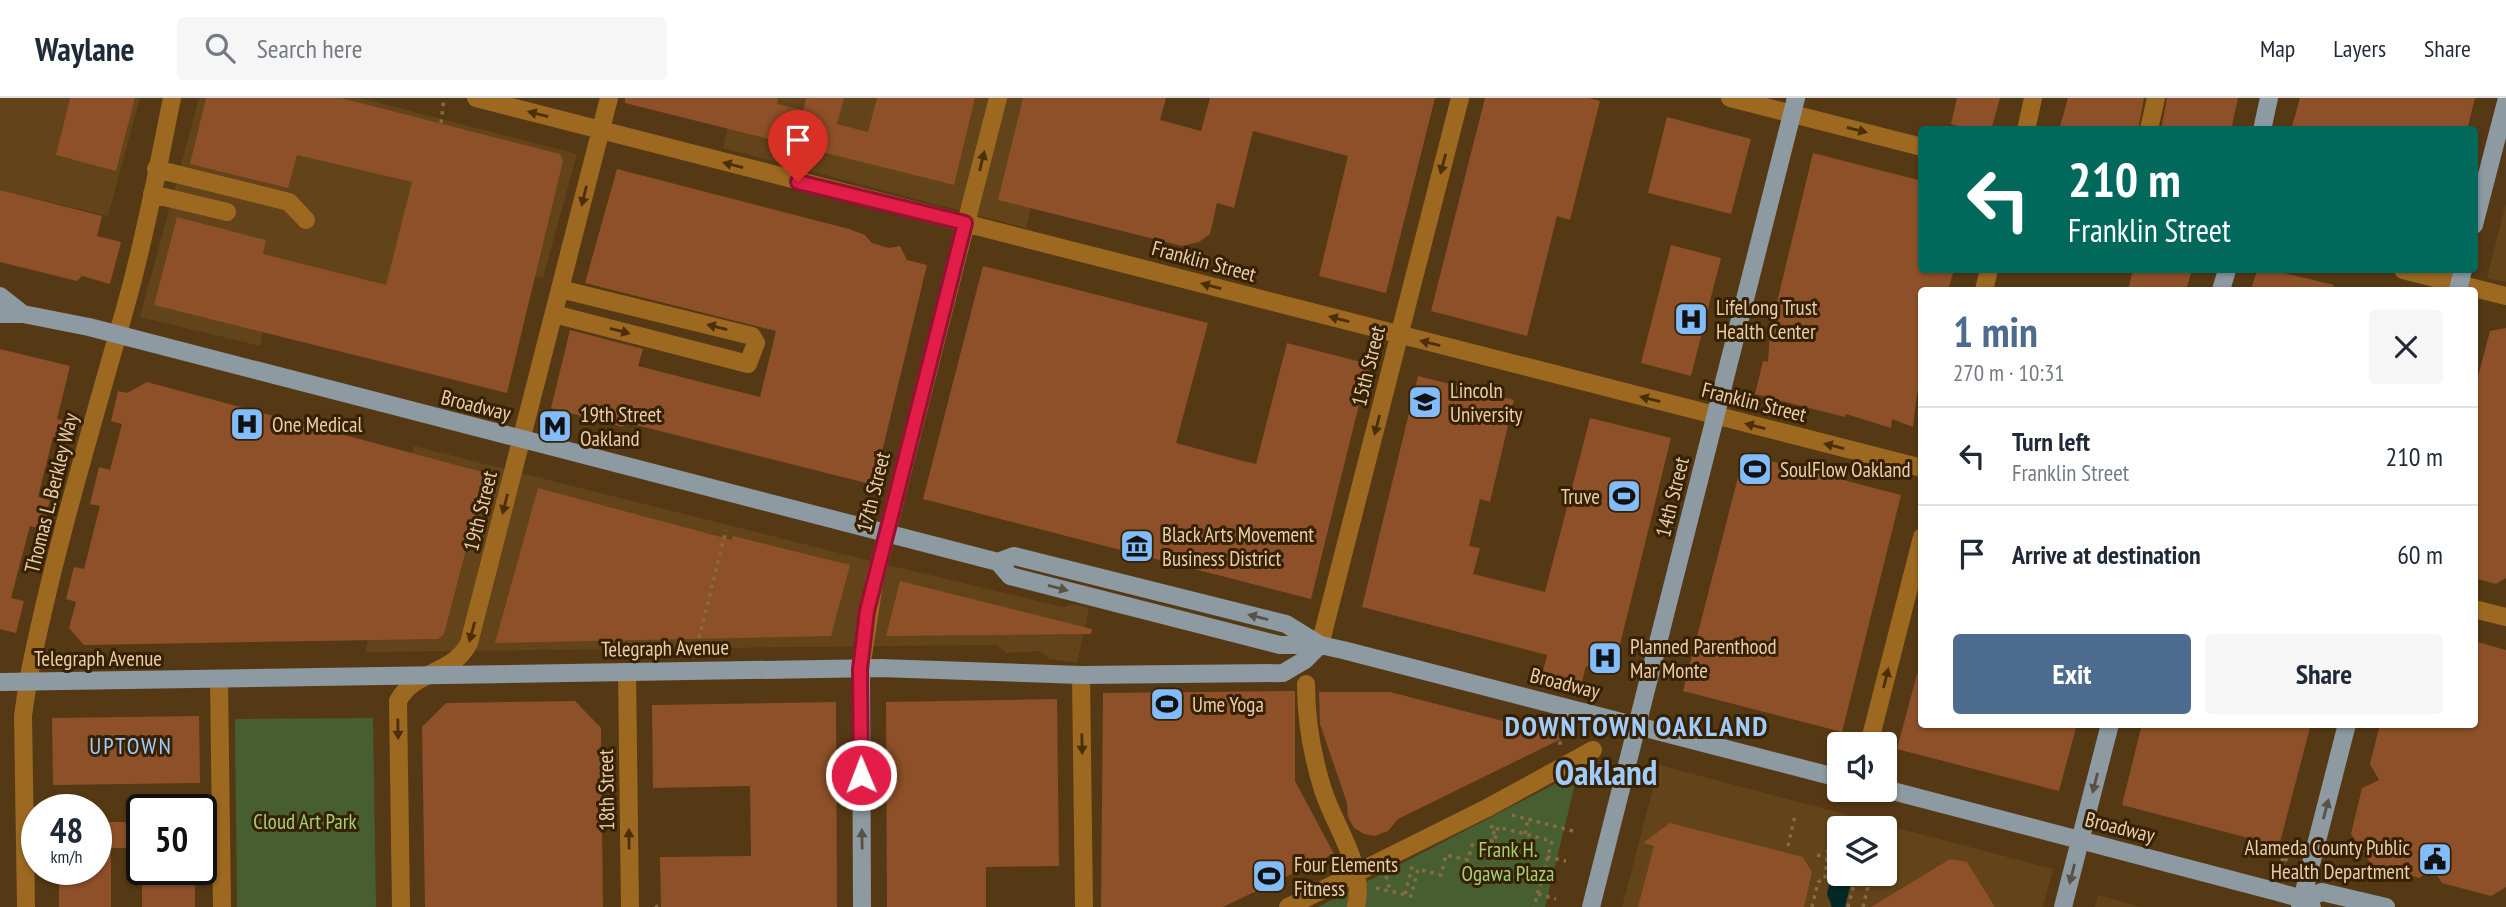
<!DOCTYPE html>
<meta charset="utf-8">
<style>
body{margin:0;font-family:"PT Sans Narrow",sans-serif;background:#f6f6f7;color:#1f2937;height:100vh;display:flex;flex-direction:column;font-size:26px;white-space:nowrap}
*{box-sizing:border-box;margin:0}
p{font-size:23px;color:#747a83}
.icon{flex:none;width:38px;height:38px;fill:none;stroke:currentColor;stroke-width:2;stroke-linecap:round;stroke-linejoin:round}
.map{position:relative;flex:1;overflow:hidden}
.side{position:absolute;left:1918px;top:189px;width:560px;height:441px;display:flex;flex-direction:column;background:#fff;border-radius:7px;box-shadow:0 2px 5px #0004}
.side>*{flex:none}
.top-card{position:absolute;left:1918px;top:28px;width:560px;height:147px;border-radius:7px;box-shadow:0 2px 5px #0004;background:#00695c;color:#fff;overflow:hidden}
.tools{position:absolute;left:1827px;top:634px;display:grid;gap:14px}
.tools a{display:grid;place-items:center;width:70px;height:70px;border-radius:7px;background:#fff;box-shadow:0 2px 5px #0004;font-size:35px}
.speed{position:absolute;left:21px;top:696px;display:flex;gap:14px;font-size:35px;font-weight:700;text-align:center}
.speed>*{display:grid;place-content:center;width:91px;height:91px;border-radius:50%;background:#fff;box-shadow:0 2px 5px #0004;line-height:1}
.speed small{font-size:18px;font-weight:400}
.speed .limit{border:4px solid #111;border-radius:10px;background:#fff;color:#111}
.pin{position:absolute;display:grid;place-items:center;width:60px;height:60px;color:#fff;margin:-72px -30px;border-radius:50% 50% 50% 0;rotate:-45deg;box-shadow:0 0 7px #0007}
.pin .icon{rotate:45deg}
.me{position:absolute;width:77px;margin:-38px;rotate:359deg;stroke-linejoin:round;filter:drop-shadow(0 0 5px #0008)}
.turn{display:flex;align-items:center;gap:24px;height:147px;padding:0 35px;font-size:32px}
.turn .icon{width:91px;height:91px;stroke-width:2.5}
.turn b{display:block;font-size:49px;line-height:60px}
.round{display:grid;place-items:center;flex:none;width:74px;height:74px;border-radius:7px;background:#f6f6f7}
.summary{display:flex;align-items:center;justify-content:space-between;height:119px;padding:0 35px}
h1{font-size:42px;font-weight:700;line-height:52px;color:#4c6b8f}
.button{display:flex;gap:14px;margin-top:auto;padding:14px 35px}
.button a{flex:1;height:80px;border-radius:7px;background:#4c6b8f;color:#fff;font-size:28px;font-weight:700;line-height:80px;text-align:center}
.button a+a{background:#f6f6f7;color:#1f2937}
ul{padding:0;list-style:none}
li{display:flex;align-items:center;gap:21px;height:98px;padding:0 35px;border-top:2px solid #e0e1e3}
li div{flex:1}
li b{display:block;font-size:26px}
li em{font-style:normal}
header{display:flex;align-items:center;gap:42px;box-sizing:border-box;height:98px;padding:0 35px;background:#fff;border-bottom:2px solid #e0e1e3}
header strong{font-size:33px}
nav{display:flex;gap:38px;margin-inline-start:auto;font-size:24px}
.search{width:490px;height:63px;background:#f6f6f7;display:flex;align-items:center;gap:18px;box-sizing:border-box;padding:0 24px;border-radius:7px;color:#747a83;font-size:26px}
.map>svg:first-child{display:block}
.built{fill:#62431a;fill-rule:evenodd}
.green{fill:#475f30}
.water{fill:#042827}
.building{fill:#8e5028}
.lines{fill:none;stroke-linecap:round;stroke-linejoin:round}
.path{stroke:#876b47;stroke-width:3.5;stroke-dasharray:3.5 5;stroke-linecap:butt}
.minor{stroke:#9d6921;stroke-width:18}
.major{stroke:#8d9aa2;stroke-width:18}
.oneway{fill:#4b2f09}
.oneway2{fill:#595143}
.route-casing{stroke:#92132f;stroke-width:18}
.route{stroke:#e11d48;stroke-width:12}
.labels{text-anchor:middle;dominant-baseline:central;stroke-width:6;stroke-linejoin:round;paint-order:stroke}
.street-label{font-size:21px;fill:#e9cdac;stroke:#362103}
.poi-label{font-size:21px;fill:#e9cdac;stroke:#362103;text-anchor:start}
.park-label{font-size:21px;fill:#a3d276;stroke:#362103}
.neighbourhood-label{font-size:23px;letter-spacing:2px;fill:#a0cbfa;stroke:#362103}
.district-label{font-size:28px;font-weight:bold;letter-spacing:2px;fill:#a0cbfa;stroke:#362103}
.town-label{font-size:35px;font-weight:bold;fill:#a0cbfa;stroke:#362103}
</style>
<header>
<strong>Waylane</strong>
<div class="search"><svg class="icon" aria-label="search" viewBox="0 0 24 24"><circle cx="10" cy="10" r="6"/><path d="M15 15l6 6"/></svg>Search here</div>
<nav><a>Map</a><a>Layers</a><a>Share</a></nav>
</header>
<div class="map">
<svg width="2506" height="809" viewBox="0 0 2506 809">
<rect width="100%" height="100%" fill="#553914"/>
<path class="built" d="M0,0H140L108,118L0,92Z
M199,0H360L577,56L543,180L397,143L386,187L265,225L260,248L140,219Z
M735,0H1058L1026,130L723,50Z
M2506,105V184L2487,180Z
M414,348L851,458L1063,509L1073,506L1089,510L1077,565L1049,561L1039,553L1007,555L996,547L365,554Z
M1659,667L2053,771L2043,809H1622ZM1839,730H1885V775H1839Z
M2098,797L2142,809H2095Z"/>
<path class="green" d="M373,620L376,809H237L235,621Z
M1572,677L1577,678L1545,809H1318Z"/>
<path class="water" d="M1836,756L1839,775H1847L1850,789L1845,809H1832L1827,796Z"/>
<path class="building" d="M70,0H135L116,73L56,57Z
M206,0H341L560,56L563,63L507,295L154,207L177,119L266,142L263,156L386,187L412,84L297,57L288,90L190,66Z
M625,0H778L777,6L803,12L806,0H844L837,26L868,34L877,0H975L954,87L625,5Z
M1023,0H1166L1160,22L1201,33L1210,0H1435L1386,195L1319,178L1348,58L1253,33L1234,110L1217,105L1210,136L1199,144L1182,148L998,102Z
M1485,0H1589L1600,3L1570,122L1557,118L1527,238L1431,213Z
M1957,0H2000L1991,32H1971L1951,26Z
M2068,0H2144L2138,32H2059Z
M2167,0H2238L2231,32H2161Z
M2300,0H2475L2467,32H2291Z
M1667,19L1751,41L1731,116L1648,95Z
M1813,55L1922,83V172H1954L1948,192H1922V296L1917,295L1913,329L1892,321L1891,330L1846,316L1845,319L1755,296L1763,263L1768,264L1770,233Z
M617,71L849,131L865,137L872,145L889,150L900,148L907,162L927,167L874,387L624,324L623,329L551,310L570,232L643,251L638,268L760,299L776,233L585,185Z
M0,92L102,118L97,138L121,144L110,186L82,178L77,183L0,164Z
M1671,147L1721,160L1691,278L1641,265Z
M983,168L1208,225L1176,345L1239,362L1256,366L1287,245L1369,266L1311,501L923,401Z
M2133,172H2192L2186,192H2128Z
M2257,172H2271L2334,187L2333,192H2251Z
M2506,230V480L2496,486L2474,480V294L2490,233Z
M0,251L70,268L57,321L69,324L65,342L53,339L38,399L50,402L42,431L30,428L11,500L24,503L16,535L0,531Z
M1418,278L1514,302L1490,404L1480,401L1469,448L1480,450L1473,476L1545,494L1590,320L1671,340L1613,575L1586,568L1580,591L1541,582L1547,557L1362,509Z
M147,284L486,375L444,536L438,541L84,547L69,530L76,504L66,501L74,469L84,471L100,408L90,406L99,369L110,372L122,326L111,323L118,293L127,295Z
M1744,356L1901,397L1842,634L1683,593Z
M538,390L732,442L733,438L850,467L831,538L495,545Z
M900,483L1092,531L1091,536L886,538Z
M2474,543L2506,552V789L2491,798L2442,785L2433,771L2419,780L2372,767L2351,736L2362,690L2379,682L2370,666L2380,626H2474Z
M1917,576L1922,577V626H2077L2059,693L1897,651Z
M1295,593V683L1334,756L1223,809H1101L1103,595Z
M1319,594H1390L1565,639L1398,721L1388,733L1375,738L1364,736L1354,730L1348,719L1347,705L1320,626Z
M1057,601L1059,768L986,769V809H887L886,604Z
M575,603L601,630L603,809H425L422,629L446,605Z
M836,604L837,809H661L660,759L751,758L750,688L653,690L652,607Z
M199,618L200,685L53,687L52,620Z
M2142,626H2311L2279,748L2122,707Z
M96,724H142V750H111V809H59V772H96Z
M1670,725L1803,759L1812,774L1804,809H1638L1654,748L1643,745Z
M1950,761L1967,764L1995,809H1871Z
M142,772H195V809H142Z"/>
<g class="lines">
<path class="path" d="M441,25L444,0
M697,548L726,432
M1558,635L1561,650
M1577,681L1585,684
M1512,717L1573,733
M1875,727L1876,730
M1490,728L1495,730L1490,749
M1525,736L1528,721
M1788,748L1795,718
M1817,757L1826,759
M1547,759L1566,763
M2285,760L2289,766
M2280,772L2283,759
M1386,778L1390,792
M1376,790L1411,798L1418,771L1441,777L1446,757L1468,762L1473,744L1493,749L1498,729L1552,743L1534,809
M1405,796L1412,770L1406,769
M1538,796L1556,801
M656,807L657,809
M1812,809L1818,784L1825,781L1828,751L1839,754
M1848,809L1857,775
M1863,809L1871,775"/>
<path class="minor" d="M476,0L1922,370
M1730,0L1922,49
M2149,31L2156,0
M2026,32L2033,0
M156,71L289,104L306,122
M152,96L227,114
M2403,172L2506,198
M1984,192L1989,172
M554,216L748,266L756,245L752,238L560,191
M2474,511L2506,519
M1320,547L1460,0
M861,571L874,485L998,0
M627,574L630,809
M1081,577L1084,809
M219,582L222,809
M1306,586C1306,622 1312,657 1323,692C1335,730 1366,768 1356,809
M1869,646L1922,439
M26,809L23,618L28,583C53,456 91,332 126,207C145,139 158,69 172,0
M401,809L398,603C414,572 453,577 469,545L609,0
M1288,809L1487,710L1593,652"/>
<path class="major" d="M2262,32L2269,0
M2474,127L2506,4
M2221,192L2227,172
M2458,192L2463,172
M0,198L23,216
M0,216H23L89,229L998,464L1014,458L1286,526L1320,547
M998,464L1010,478L1280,547H1320L1343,552L1839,680
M861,571L862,809
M0,584L880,570L1081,577L1283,575L1305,562L1320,547
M1885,691L2274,793L2303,801L2312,809
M2303,801L2322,794L2386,809
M1591,809L1796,0
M2063,809L2110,626
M2300,809L2347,626"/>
</g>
<defs><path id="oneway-solid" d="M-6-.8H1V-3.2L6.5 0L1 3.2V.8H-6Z" transform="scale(1.75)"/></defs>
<g class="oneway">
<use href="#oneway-solid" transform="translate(538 16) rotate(-166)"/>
<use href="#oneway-solid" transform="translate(1857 32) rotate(14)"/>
<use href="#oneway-solid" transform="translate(982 63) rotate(-76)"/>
<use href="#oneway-solid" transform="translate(1443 66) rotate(105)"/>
<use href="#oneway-solid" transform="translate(733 67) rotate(-166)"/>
<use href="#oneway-solid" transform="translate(584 98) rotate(104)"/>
<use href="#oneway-solid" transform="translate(1211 188) rotate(-165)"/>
<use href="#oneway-solid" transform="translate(1339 221) rotate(-165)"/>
<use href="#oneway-solid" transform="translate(717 229) rotate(-166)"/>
<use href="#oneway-solid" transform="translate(620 233) rotate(15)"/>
<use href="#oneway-solid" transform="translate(1430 245) rotate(-166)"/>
<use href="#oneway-solid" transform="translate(1650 301) rotate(-166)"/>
<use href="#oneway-solid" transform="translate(1377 327) rotate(105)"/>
<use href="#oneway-solid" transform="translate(1755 328) rotate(-166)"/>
<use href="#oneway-solid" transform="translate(1834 348) rotate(-166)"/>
<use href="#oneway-solid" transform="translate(505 406) rotate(104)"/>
<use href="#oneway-solid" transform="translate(472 534) rotate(105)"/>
<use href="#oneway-solid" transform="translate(1886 580) rotate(-76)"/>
<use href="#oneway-solid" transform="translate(398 631) rotate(89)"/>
<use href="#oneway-solid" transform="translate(1082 646) rotate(89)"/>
<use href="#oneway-solid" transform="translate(629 741) rotate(-91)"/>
</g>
<g class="oneway2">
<use href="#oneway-solid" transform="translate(1058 490) rotate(15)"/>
<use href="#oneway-solid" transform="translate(1258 519) rotate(-166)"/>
<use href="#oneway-solid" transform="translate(2095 685) rotate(104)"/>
<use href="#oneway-solid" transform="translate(2326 711) rotate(-75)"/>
<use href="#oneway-solid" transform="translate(862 741) rotate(-91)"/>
<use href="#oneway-solid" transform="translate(2072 776) rotate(104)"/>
</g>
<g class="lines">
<g class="route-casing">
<path id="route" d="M798,84L965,125L867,513L860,571L861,677"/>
</g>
<use href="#route" class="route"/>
</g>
<defs>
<g id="hospital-square" transform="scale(1.75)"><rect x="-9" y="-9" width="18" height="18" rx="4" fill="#82bcfa" stroke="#362103"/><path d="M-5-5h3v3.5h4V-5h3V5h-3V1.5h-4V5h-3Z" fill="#111"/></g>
<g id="university-square" transform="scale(1.75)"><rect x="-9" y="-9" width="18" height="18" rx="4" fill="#82bcfa" stroke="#362103"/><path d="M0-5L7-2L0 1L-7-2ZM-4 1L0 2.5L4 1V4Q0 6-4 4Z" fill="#111"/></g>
<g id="metro-square" transform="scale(1.75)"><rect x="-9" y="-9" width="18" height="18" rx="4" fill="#82bcfa" stroke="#362103"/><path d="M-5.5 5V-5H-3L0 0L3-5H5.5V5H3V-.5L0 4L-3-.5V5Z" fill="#111"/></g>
<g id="stadium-square" transform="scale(1.75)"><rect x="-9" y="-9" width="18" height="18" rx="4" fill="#82bcfa" stroke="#362103"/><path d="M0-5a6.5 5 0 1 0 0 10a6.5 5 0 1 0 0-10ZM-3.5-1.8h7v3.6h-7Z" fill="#111"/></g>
<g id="museum-square" transform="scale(1.75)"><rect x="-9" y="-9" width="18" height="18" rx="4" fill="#82bcfa" stroke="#362103"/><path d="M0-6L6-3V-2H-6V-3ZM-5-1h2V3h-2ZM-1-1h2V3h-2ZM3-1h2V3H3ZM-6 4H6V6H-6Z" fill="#111"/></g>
<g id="civic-square" transform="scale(1.75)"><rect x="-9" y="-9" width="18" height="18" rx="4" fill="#82bcfa" stroke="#362103"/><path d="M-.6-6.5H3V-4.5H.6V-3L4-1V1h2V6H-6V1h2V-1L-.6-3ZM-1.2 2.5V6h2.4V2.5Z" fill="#111"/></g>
</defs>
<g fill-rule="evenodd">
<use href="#hospital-square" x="1691" y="221"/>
<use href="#university-square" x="1425" y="304"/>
<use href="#hospital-square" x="247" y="326"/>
<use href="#metro-square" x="555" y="328"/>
<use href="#stadium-square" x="1755" y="371"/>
<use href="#stadium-square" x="1624" y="398"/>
<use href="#museum-square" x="1137" y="448"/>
<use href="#hospital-square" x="1605" y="560"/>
<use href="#stadium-square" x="1167" y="606"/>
<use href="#civic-square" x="2435" y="761"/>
<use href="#stadium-square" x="1269" y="778"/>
</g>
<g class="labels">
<g class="street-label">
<text transform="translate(1204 163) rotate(15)">Franklin Street</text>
<text transform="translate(1368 268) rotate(-76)">15th Street</text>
<text transform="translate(1754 304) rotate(14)">Franklin Street</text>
<text transform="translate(476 307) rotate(14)">Broadway</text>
<text transform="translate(873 394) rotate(-76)">17th Street</text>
<text transform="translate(51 395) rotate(-76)">Thomas L. Berkley Way</text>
<text transform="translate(1672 399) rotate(-76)">14th Street</text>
<text transform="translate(480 413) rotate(-76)">19th Street</text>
<text transform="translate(665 550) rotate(-1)">Telegraph Avenue</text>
<text x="98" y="560">Telegraph Avenue</text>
<text transform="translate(1565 585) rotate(14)">Broadway</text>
<text transform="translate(606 692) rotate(-91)">18th Street</text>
<text transform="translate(2120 729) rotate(14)">Broadway</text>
</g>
<g class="poi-label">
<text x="1716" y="209">LifeLong Trust<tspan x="1716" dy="24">Health Center</tspan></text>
<text x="1450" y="292">Lincoln<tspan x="1450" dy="24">University</tspan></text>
<text x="580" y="316">19th Street<tspan x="580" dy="24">Oakland</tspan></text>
<text x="272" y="326">One Medical</text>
<text x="1780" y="371">SoulFlow Oakland</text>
<text x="1600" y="398" text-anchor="end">Truve</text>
<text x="1162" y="436">Black Arts Movement<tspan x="1162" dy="24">Business District</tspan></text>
<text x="1630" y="548">Planned Parenthood<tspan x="1630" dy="24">Mar Monte</tspan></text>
<text x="1192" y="606">Ume Yoga</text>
<text x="2410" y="749" text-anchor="end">Alameda County Public<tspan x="2410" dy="24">Health Department</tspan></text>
<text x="1294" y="766">Four Elements<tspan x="1294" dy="24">Fitness</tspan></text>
</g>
<g class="park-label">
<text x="305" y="723">Cloud Art Park</text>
<text x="1508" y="751">Frank H.<tspan x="1508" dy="24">Ogawa Plaza</tspan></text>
</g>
<g class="neighbourhood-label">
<text x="131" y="647">UPTOWN</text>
</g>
<g class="district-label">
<text x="1637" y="627">DOWNTOWN OAKLAND</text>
</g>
<g class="town-label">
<text x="1606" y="674">Oakland</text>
</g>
</g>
</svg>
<div class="tools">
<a><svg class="icon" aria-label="sound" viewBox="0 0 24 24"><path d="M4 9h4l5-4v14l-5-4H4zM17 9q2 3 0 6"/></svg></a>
<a><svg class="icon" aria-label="layers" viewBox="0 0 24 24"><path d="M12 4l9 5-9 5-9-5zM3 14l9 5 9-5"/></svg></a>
</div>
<div class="speed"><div>48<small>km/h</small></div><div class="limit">50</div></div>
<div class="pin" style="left:798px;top:84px;background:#d93025"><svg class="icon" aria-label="arrive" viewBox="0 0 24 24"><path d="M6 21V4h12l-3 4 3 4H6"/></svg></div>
<svg class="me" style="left:861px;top:677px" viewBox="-20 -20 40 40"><circle r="17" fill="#e11d48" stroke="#fff" stroke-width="3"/><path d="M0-11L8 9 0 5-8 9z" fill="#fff"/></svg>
<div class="top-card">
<div class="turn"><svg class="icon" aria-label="left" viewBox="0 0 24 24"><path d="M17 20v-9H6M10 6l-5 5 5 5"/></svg><div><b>210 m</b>Franklin Street</div></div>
</div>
<section class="side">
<div class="summary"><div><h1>1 min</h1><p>270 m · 10:31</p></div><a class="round"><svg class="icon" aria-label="close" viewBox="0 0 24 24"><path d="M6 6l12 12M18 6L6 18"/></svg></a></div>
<ul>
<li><svg class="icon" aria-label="left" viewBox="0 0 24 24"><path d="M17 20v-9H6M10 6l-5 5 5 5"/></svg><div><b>Turn left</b><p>Franklin Street</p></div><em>210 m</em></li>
<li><svg class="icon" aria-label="arrive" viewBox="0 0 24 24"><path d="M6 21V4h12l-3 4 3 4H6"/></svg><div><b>Arrive at destination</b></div><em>60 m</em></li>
</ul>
<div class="button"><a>Exit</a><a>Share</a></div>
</section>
</div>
